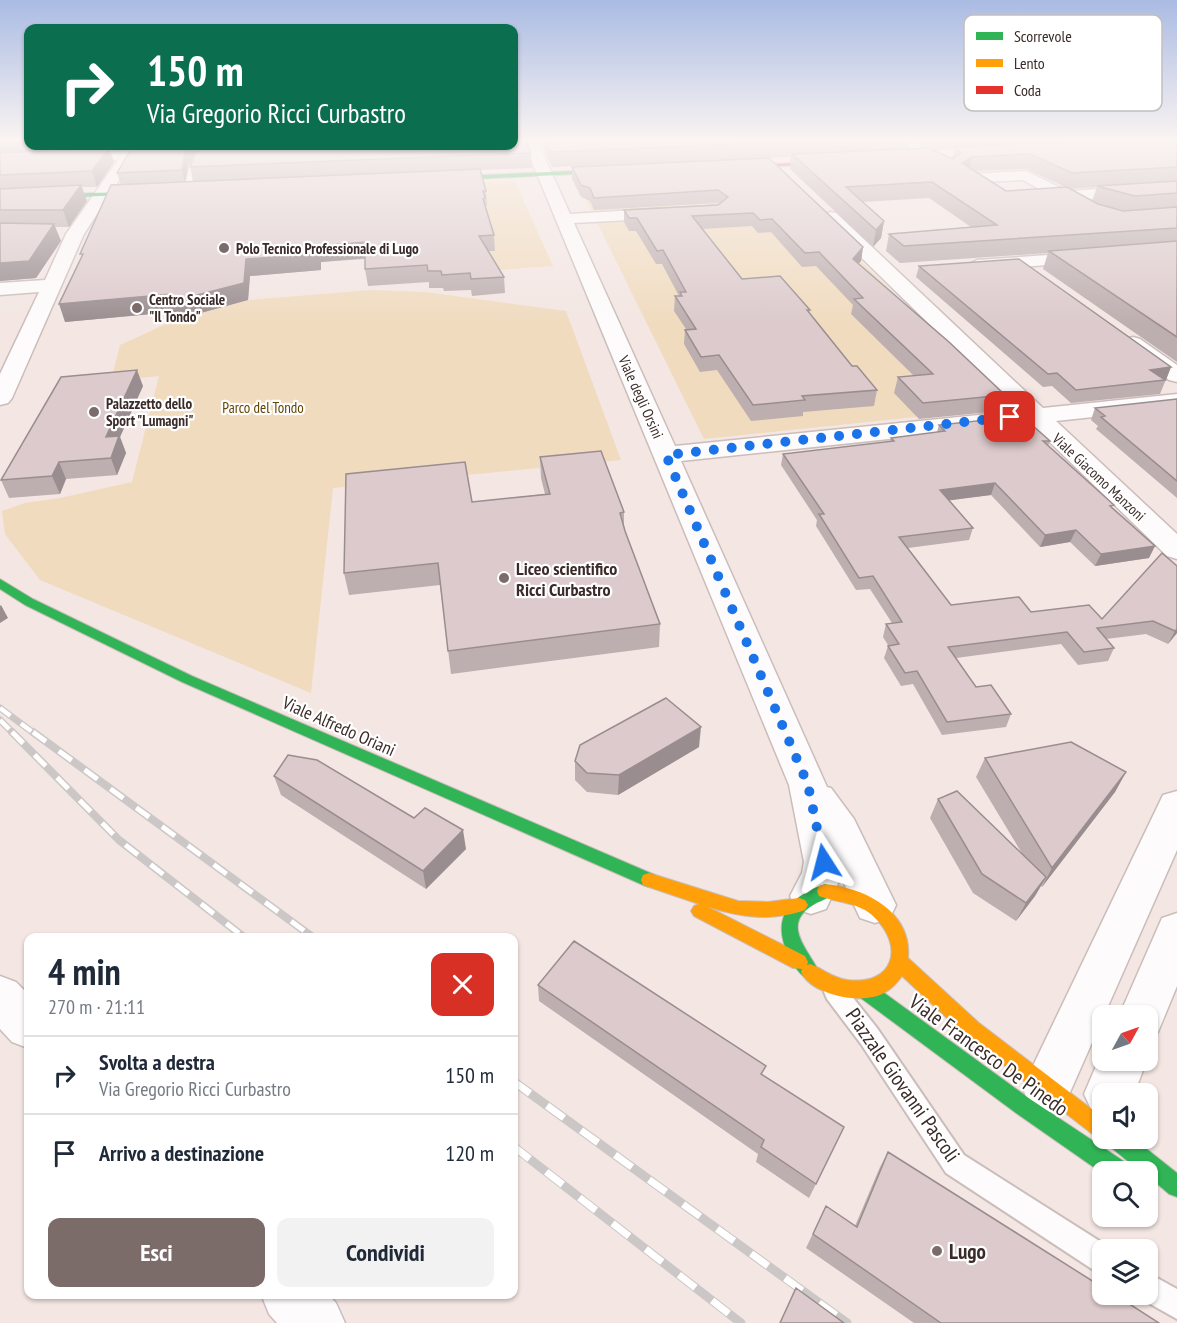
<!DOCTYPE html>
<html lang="it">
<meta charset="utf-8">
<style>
body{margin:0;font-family:"PT Sans Narrow",sans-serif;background:#f2f2f3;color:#1f2937;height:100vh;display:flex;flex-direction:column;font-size:22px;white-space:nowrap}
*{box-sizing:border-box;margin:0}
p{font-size:20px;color:#747a83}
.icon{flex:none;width:33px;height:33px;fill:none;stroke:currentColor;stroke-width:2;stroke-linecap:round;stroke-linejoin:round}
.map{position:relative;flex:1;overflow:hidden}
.details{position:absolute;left:24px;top:933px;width:494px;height:366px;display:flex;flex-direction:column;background:#fff;border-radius:12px;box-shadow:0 2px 4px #0004}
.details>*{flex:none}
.hud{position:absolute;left:24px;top:24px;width:494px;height:126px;border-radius:12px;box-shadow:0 2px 4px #0004;background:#0b6e4f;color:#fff;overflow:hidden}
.needle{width:39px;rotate:50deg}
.tools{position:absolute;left:1092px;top:1005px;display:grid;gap:12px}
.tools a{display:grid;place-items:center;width:66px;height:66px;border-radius:12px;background:#fff;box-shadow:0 2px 4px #0004;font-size:30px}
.pin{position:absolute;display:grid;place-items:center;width:51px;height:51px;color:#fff;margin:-26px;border-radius:12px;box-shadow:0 3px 9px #0006}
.me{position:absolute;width:66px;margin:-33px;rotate:351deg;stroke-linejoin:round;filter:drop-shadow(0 0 4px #0008)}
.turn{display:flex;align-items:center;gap:21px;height:126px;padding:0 24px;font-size:27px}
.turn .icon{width:78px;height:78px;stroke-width:2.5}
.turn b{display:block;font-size:42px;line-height:51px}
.round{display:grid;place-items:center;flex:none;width:63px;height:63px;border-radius:12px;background:#f2f2f3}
.headline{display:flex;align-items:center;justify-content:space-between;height:102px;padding:0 24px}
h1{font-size:36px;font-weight:700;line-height:45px}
.button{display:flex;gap:12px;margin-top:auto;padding:12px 24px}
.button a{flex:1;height:69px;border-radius:12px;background:#7b6c69;color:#fff;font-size:24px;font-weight:700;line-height:69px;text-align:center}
.button a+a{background:#f2f2f3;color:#1f2937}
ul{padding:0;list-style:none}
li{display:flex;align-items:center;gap:18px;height:78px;padding:0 24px;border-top:2px solid #e0e1e3}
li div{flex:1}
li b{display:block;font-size:22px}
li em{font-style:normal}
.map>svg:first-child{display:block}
.green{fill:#f0dbbf}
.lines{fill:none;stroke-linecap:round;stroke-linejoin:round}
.lane-casing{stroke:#cabdba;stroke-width:4}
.street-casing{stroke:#cabdba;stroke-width:3}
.fast-casing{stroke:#cabdba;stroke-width:2}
.slow-casing{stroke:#cabdba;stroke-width:2}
.jam-casing{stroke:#cabdba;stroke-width:2}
.lane{fill:#fdfbfb;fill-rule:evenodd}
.street{fill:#fdfbfb;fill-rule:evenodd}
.fast{fill:#30b455;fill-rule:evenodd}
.slow{fill:#ff9f0a;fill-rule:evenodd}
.jam{fill:#e5322d;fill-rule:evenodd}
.rail-far2-casing{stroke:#cbc7c6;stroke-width:7}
.rail-far1-casing{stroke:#cbc7c6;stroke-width:8}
.rail-casing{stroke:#cbc7c6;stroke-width:9}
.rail-far2{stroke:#fff;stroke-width:4.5;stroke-dasharray:13;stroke-linecap:butt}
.rail-far1{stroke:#fff;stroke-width:5;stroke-dasharray:16;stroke-linecap:butt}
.rail{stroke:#fff;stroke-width:7;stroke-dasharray:21;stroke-linecap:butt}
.wall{fill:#bdaeaf;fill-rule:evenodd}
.shaded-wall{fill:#9a8d8f}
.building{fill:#dccacc;stroke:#9a8d8f;stroke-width:1.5}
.route{stroke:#1a73e8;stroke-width:10;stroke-dasharray:0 18}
.poi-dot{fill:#7b6c69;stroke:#fff;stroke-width:2}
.labels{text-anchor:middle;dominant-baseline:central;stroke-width:4.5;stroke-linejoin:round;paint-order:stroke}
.far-poi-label{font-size:15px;font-weight:bold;fill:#3a2b28;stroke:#fff;text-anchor:start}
.far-street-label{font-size:15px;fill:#3a2b28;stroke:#fff}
.far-park-label{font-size:15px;fill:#614505;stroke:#fff}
.poi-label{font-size:18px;font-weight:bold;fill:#3a2b28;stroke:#fff;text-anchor:start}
.street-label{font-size:18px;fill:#3a2b28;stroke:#fff}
.near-street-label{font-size:21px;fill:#3a2b28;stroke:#fff}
.near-poi-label{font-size:21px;font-weight:bold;fill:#3a2b28;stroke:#fff;text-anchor:start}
.key{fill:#fff;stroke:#c4bfbe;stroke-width:1.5}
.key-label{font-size:16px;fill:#3a2b28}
</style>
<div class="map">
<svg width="1177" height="1323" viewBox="0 0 1177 1323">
<rect width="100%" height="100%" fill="#f3e6e3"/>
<path class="green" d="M765,169L1012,407L704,439L574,176Z
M515,181L553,266L392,278L378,186Z
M372,290L425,292L566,311L621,460L333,488L311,693L40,580L5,534L2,511L25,503L60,498L132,482L159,376L111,381L120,345L175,320L249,300Z"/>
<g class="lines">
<g class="lane-casing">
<path id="lane" d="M201,158L208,160L197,166L192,181H186L190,165Z
M835,981L843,985L877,1028L964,1155L1112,1249L1102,1250V1273L1092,1269L946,1173L861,1044L827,999L824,992L827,985Z
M1148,1273L1177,1289V1319L1138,1297L1137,1294H1148Z"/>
</g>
<g class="street-casing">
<path id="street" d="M523,140H537L570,214L667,208L675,213L667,218L574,223L675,446L1018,411L824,221L822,217L830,212L836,213L1043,408L1177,394V408L1056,421L1177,534V559L1167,556L1031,424L681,461L827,787L831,788L854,819L896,905L890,918L875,923L860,918L841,877L826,909L811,914L796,909L790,896L802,873L804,862L789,785Z
M896,140H913L961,171L959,174H949Z
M128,146H142L139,150L233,146H310L303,150L133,159L84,234L12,398L8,403L0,405V374L39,292L0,295V283L45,280L66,234L118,160L0,166V158L124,151Z
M1026,171L1067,191L1177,184V194L1083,200C1120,220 1136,215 1177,211V221L1118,225L1093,218L1062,201L1003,205L960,179L968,174ZM1023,180L1046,193L1006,195L985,182Z
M1177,246V256L977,270L968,265L977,260Z
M1133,337L1140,339L1177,365V382L1169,380L1126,347L1122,343L1126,339Z
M1177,791V850L1064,1106L1047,1113L1030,1106L1023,1089L1030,1072L1163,795Z
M1177,913V986L1158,1032L1148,1036V1016H1119L1162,918Z
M0,976L16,982L28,994V1048L12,1042L0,1029Z
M1102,1052V1060H1147L1134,1094H1102V1116L1092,1111L1084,1094Z
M261,1294H328L336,1303L345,1323H277L269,1314Z"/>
</g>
<g class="fast-casing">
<path id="fast" d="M616,169L618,172L436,181L433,179L436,177Z
M153,191L151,194L0,200V196Z
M0,579L33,599L192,676L655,875L657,880L655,885L649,887L643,885L182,682L25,605L0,589Z
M825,884L831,886L833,891C830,899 822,900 815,904C779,924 809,950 819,972L816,978L810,980C800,976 794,966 789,956C770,918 790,896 825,884Z
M865,981L872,984L1030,1099L1128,1164L1130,1172L1102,1173L1016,1113L858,996L856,990L858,984Z
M1105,1138H1133L1177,1173V1197L1169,1194L1148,1176V1172H1141L1108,1145Z"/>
</g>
<g class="slow-casing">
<path id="slow" d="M649,873L738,901L768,902L799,898L805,900L808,905L805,910C771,922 741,917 708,907L805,956L808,962L807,965L810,964C823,969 833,978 847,980C894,986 905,946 874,917C859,902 838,903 819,896L817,891L819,886C827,883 834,885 842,887C876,894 912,918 908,958L979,1023L1102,1117L1104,1138L1095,1136L965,1035L902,976C895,986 885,995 873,997C851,1002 811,993 801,972L802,969L793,968L694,916L691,911L694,906L699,904L643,885L641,880L643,875Z"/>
</g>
<g class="jam-casing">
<path id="jam" d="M834,160L836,163L730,169L727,167Z"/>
</g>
<use href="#lane" class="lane"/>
<use href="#street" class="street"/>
<use href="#fast" class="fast"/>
<use href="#slow" class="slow"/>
<use href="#jam" class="jam"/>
<g class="rail-far2-casing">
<path id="rail-far2" d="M0,708L35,734
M0,720L14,734"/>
</g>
<g class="rail-far1-casing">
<path id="rail-far1" d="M12,732L119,840L245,938
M33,732L314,938"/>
</g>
<g class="rail-casing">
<path id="rail" d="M513,1081L847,1323
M513,1146L741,1323"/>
</g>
<use href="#rail-far2" class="rail-far2"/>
<use href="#rail-far1" class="rail-far1"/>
<use href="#rail" class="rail"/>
</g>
<path class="wall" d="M0,140L28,146H126L123,149L110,150L114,162L97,187H82L87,201L69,227H55L61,241L36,278L0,281Z
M540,140H911L909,149L952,159L955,149L934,150L918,140H1177V362L1043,269L1048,253L900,263L886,251L889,234L971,227L929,198L863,202L884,221L881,238L873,247L790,169L791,157L552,167ZM1026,169L1065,187L1006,191L975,171ZM1097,187L1092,201L1069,189Z
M143,146H192L144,148Z
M196,146L197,152L204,149L531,153L532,168L480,170L486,191L487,206H485L494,235L495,251H489L504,277L505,293L472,296L471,290L444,291L443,288H429V282L368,286L365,269V259L321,262V270L250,276L248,300L175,320L173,312L65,322L121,185L117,173ZM191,162L190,167L193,181L185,182L188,164Z
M769,158L863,247L861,261L858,264L1005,395L1000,411L919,419L894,393L898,377L914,376L851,314L853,305L816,266L802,267L771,232L758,233L752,226L702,229L742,279L810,310L809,313L852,366L877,390L874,406L803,412V416L751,421L717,370L700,372L684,344L685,330L686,329L674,311L675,296H679L662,264H656L636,231H629L624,222V210L719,204L717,203L594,210L590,201L581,197L572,179V167Z
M919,266L1171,367L1160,394L1071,403L1052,386L1043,387L916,277Z
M143,386L120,437L126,453L117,475L66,479L60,494L9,498L1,480Z
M1177,399V498L1096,429L1098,426L1091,420L1095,408Z
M939,425L1050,441L1048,446L1113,508L1149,558L1095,566L1070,542L1040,547L991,495L949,500L973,528L969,540L908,548L951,605L1102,619L1177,566V633L1168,644L1146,634L1106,639L1114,648L1108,661L1078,665L1061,644L956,658L976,687L1011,714L1006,727L942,735L913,684L901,686L884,658L888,646V645L883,637L886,624L892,623L870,589L856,590L816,526L817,520L781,465L783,454L890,442L891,438L937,432Z
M540,457L624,512V526L625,531L660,624L659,647L451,674L440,585L349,595L344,573L472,502L545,494L541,478Z
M699,747L618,795L587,792L575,780V761Z
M985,758L1126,772L1115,792L1042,887L1041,886L1035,896L1016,921L973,893L930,818L938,799L1023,855L976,777Z
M274,776L466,849L426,889L281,795Z
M538,985L763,1075L837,1142L809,1198L756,1162L758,1154L539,1001Z
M888,1152L1159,1323H914L806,1248L826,1206L855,1226L880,1167Z"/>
<path class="shaded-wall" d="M28,140V146H126L123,149L110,150L114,162L97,187L92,171L0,156V141Z
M196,146L199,158L188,164L185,183L182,170L185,152Z
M972,157L968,172L962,163Z
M81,185L87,201L69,227L63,210Z
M884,221L881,238L873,247L876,230Z
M54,224L61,241L36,278L0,281V263Z
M365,242L367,258L321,262V270L250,276L248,300L175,320L173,312L65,322L59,304L246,259L318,246Z
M863,247L861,261L850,273L853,259Z
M1171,367L1166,380L1150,370Z
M137,370L143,386L120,437L126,453L117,475L111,458L106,437Z
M59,462L66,479L60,494L52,476Z
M995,483L991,495L937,502L940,490Z
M1076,530L1070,542L1040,547L1045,535Z
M1155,546L1149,558L1095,566L1101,554Z
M1,605L8,618L0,623V606Z
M1177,629V633L1168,644L1175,631Z
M701,727L699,747L618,795L619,775Z
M1126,772L1115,792L1042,887L1052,868Z
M463,830L466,849L426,889L423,871Z
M1046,877L1035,896L1016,921L1026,903Z"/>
<path class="building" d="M513,140H526L531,153L190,167L195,153L204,149L206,146H513Z
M546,140H835L551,152Z
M1092,140H1177V167L1072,173L1030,154L972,157L962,163L1006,191L1067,187L1098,204L1123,211L1177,207V228L904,246L889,234L997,225L932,182L846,187L884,221L876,230L792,154L928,148L953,159L961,153L955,147Z
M196,146L185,152L182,170L117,173L131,149Z
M109,148L92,171L0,175V153Z
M769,158L863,247L853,259L949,342L1005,395L923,403L898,377L933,374L854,299L863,298L819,252L805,253L772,219L760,220L753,213L692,216L742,279L780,276L810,310H807L852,366H857L877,390L802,396L805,400L753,405L719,355L701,357L685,330L696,329L675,296H682L680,292H686L663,250L657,251L637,218H629L624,210L718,205L728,197L718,190L594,198L590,188L581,185L572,167Z
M480,169L486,191H483L485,198L483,199L494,235L479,236L504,277L471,279L470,273L442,275L441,271H428L427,265L365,269V242L318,246V254L246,259L244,283L170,302L172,294L59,304L83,254H80L111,185Z
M1177,181V193L1135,196L1097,186Z
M81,185L63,210H0V189Z
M0,223L54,224L29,261L0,263Z
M1177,241V337L1049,251Z
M1019,259L1171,367L1150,370L1165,380L1076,390L1057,373L1048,374L919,266Z
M137,370L106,437L119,436L111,458L59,462L52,476L1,480L61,377Z
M1177,399V481L1101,417L1105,416L1095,408Z
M1022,416L1050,441H1043L1114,505L1110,506L1155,546L1101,554L1076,530L1045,535L995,483L940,490L973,528L899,537L951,605L1019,597L1031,612L1089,605L1102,619L1162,553L1177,566V629L1175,631L1153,621L1097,628L1114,648L1084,652L1067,632L948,647L976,687L991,685L1011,714L947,722L917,671L905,673L888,646L899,644L886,624L902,622L873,576L859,578L819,514H824L783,454L894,441L891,438L945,431L939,425Z
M601,451L624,512L620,513L625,531L660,624L448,651L438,563L344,573L346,474L465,462L472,502L550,494L540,457Z
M666,698L701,727L619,775L587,773L575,761L580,745Z
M1071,742L1126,772L1052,868L985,758Z
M288,755L317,760L414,818L425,808L463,830L423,871L274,776Z
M957,791L1046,877L1026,903L982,874L938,799Z
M574,941L766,1066L761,1074L844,1127L816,1184L761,1147L764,1140L538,985Z
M888,1152L1102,1287V1294H1114L1159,1323H941L813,1234L826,1206L857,1227Z
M796,1288L844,1323H780Z"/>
<linearGradient id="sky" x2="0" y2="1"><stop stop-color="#aabbe3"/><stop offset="0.43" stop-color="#faf4f2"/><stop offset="1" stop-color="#faf4f2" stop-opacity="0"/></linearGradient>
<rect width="1177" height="325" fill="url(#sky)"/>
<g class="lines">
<path class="route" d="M824,862L808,785L666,455L1010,417"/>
</g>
<g class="poi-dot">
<circle cx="224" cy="248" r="6"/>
<circle cx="137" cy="308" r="6"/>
<circle cx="94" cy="412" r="6"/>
<circle cx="504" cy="578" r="6"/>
<circle cx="937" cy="1251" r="6"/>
</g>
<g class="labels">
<g class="far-poi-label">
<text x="236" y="248">Polo Tecnico Professionale di Lugo</text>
<text x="149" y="299">Centro Sociale<tspan x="149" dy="17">"Il Tondo"</tspan></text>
<text x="106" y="403">Palazzetto dello<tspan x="106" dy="17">Sport "Lumagni"</tspan></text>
</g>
<g class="far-street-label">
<text transform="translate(641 397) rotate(66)">Viale degli Orsini</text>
<text transform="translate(1099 477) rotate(43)">Viale Giacomo Manzoni</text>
</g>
<g class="far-park-label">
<text x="263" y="407">Parco del Tondo</text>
</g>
<g class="poi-label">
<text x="516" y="568">Liceo scientifico<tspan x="516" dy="21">Ricci Curbastro</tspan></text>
</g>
<g class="street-label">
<text transform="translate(339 726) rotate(24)">Viale Alfredo Oriani</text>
</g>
<g class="near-street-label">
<text transform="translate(989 1055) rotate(36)">Viale Francesco De Pinedo</text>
<text transform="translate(903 1085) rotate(55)">Piazzale Giovanni Pascoli</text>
</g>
<g class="near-poi-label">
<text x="949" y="1251">Lugo</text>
</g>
</g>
<rect x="964" y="15" width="198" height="96" rx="9" class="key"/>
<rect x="976" y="32" width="27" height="8" fill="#30b455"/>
<rect x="976" y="59" width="27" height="8" fill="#ff9f0a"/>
<rect x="976" y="86" width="27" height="8" fill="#e5322d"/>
<g class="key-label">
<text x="1014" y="42">Scorrevole</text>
<text x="1014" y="69">Lento</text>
<text x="1014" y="96">Coda</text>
</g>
</svg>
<div class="tools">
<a><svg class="needle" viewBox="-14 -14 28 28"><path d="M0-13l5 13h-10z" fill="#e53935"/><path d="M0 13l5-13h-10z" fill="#747a83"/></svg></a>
<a><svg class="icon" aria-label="sound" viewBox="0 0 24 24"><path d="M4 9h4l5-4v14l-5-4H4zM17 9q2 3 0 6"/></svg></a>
<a><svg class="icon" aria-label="search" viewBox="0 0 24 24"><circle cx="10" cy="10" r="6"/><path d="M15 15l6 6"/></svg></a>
<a><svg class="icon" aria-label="layers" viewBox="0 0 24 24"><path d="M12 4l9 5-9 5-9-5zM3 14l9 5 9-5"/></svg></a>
</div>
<div class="pin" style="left:1010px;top:417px;background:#d93025"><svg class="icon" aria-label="arrive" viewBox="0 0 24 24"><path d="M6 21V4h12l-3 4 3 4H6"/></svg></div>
<svg class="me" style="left:824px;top:862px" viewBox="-20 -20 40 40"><path d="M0-17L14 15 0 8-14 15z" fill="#1a73e8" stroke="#fff" stroke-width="4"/></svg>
<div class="hud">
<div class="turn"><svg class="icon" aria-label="right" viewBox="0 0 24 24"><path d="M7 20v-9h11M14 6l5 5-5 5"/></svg><div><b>150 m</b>Via Gregorio Ricci Curbastro</div></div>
</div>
<section class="details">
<div class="headline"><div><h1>4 min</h1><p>270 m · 21:11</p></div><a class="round" style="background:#d93025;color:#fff"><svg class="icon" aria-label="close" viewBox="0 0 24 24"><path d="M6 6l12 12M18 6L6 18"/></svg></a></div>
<ul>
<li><svg class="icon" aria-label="right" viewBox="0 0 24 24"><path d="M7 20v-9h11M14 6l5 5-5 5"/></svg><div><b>Svolta a destra</b><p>Via Gregorio Ricci Curbastro</p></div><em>150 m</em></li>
<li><svg class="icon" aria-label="arrive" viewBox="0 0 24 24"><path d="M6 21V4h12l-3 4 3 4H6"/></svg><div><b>Arrivo a destinazione</b></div><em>120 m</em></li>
</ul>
<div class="button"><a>Esci</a><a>Condividi</a></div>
</section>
</div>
